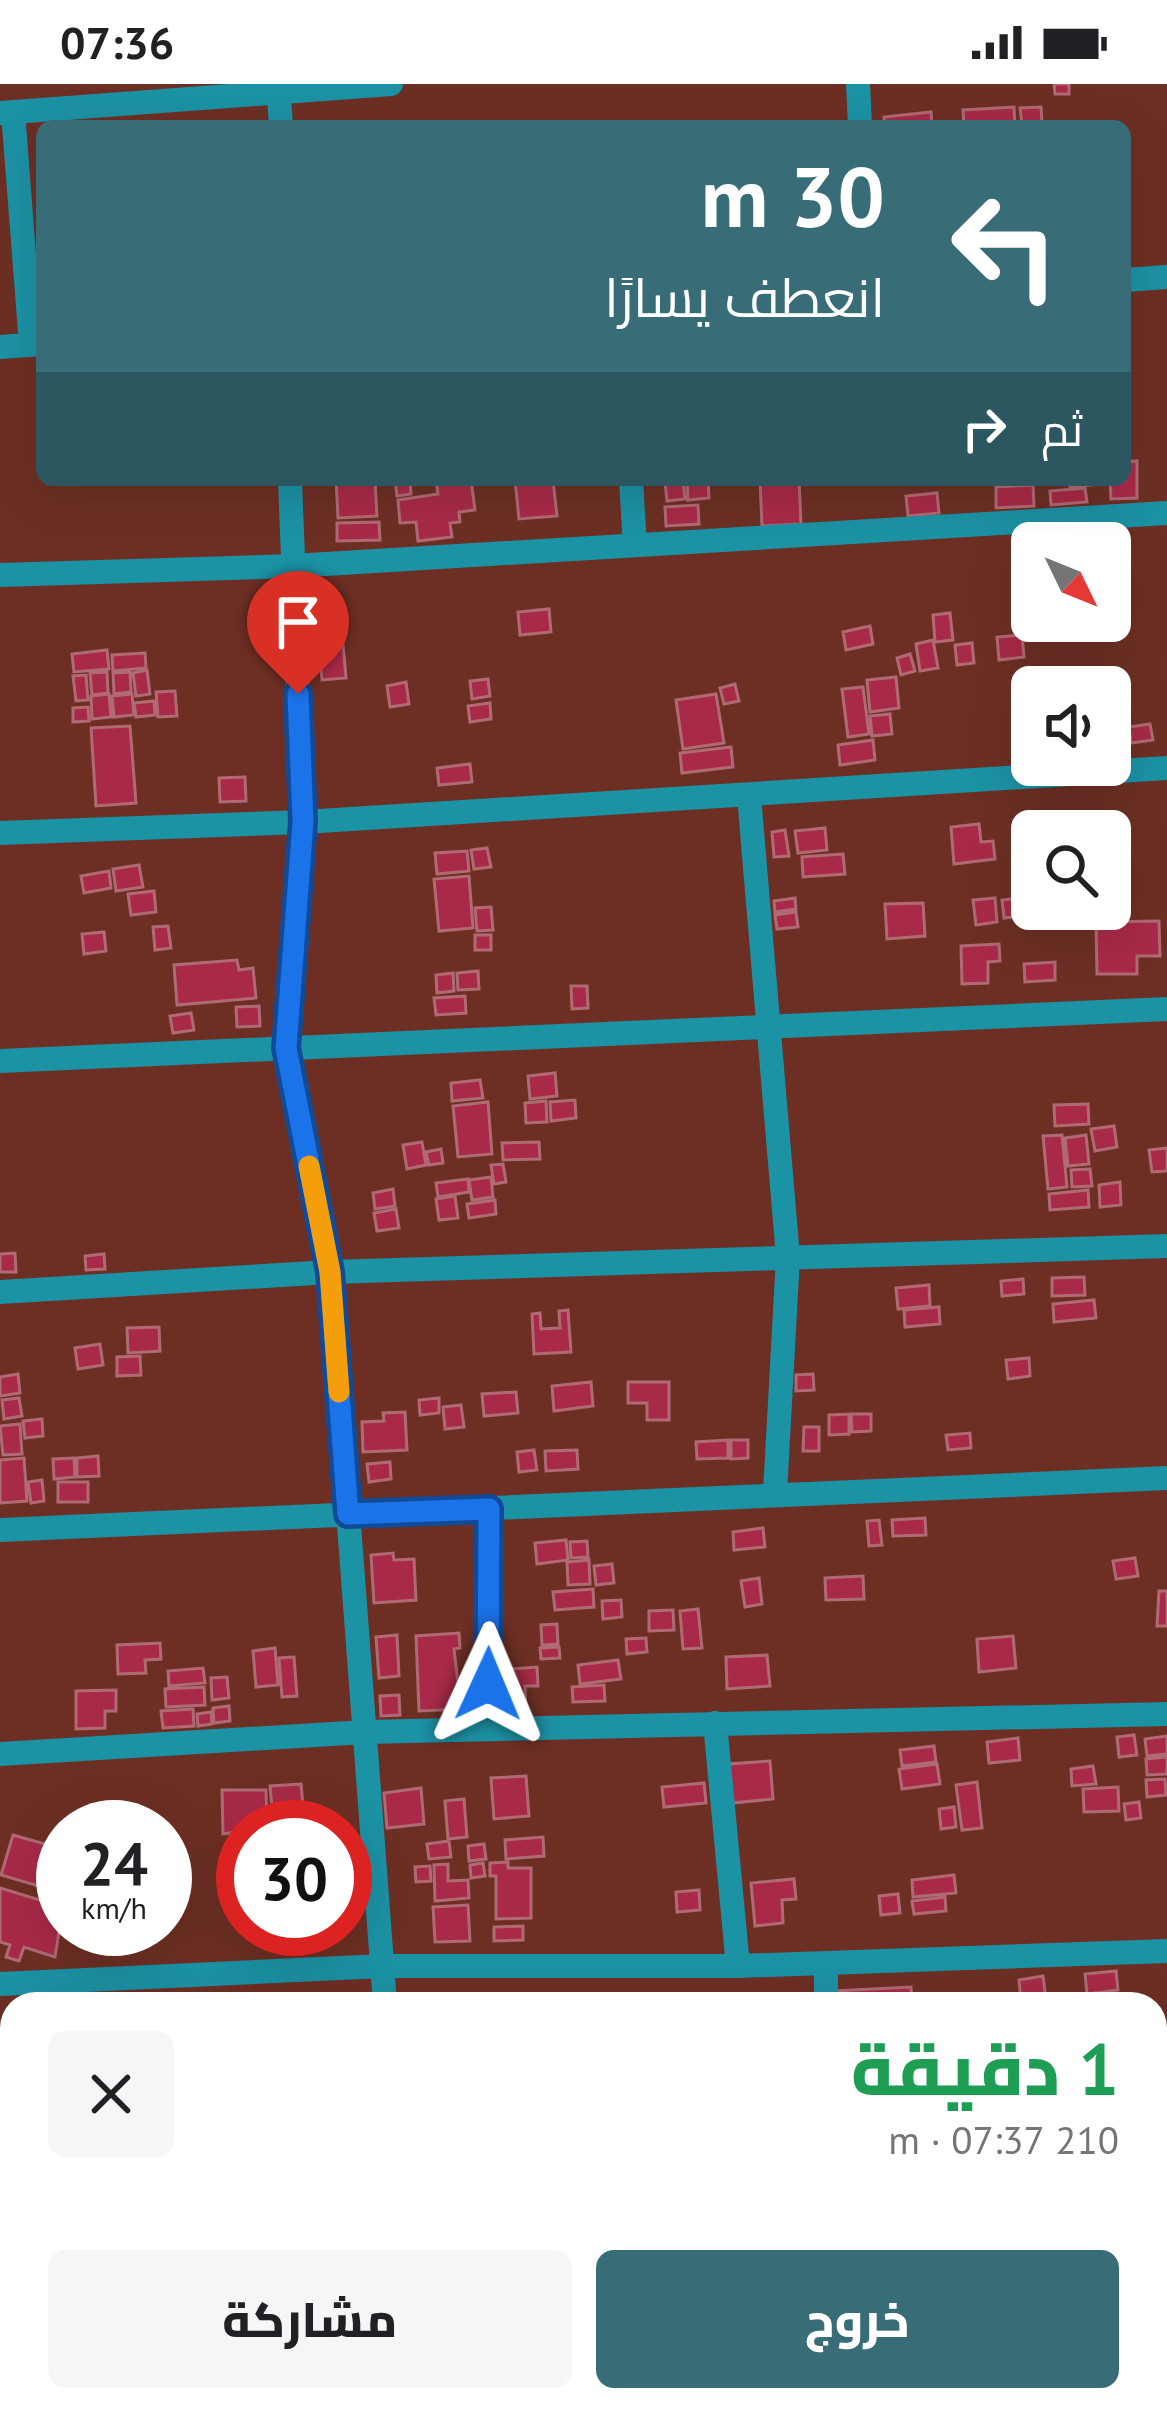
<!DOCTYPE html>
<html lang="ar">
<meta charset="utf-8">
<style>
body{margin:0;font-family:"PT Sans",Cairo,sans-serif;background:#f6f6f6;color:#202124;direction:rtl;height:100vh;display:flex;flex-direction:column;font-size:45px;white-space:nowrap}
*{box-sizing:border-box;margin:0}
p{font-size:39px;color:#757577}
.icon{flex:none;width:66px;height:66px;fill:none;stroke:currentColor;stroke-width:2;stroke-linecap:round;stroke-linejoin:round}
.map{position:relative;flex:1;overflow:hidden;direction:ltr}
.side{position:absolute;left:0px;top:1908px;width:1167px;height:420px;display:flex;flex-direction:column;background:#fff;border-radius:36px 36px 0 0;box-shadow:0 12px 48px #0002;direction:rtl}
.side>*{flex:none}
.banner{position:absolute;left:36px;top:36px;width:1095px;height:366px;border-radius:18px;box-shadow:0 12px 48px #0002;direction:rtl;background:#386d78;color:#fff;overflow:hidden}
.needle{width:78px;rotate:133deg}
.controls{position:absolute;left:1011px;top:438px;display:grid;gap:24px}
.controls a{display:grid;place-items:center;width:120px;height:120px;border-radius:18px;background:#fff;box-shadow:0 12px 48px #0002;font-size:60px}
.speed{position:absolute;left:36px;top:1716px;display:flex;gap:24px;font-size:60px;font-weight:700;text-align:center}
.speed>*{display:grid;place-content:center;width:156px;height:156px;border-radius:50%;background:#fff;box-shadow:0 12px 48px #0002;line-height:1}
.speed small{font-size:30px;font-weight:400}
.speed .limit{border:18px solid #d22;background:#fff;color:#111}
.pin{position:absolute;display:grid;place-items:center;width:102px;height:102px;color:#fff;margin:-123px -51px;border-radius:50% 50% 50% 0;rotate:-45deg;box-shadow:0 0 12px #0007}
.pin .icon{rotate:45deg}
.me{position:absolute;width:132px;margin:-66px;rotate:1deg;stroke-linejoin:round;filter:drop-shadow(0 0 9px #0008)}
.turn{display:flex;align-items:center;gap:42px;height:252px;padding:0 48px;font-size:54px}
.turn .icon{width:156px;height:156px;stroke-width:2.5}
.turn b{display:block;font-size:84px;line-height:102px}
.then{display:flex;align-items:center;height:114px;padding:0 48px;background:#0003;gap:24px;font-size:45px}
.round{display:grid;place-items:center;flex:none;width:126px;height:126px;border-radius:18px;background:#f6f6f6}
.overview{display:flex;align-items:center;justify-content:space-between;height:204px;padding:0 48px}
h1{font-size:72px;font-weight:800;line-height:90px;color:#1e9e55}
.action{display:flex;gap:24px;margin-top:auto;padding:24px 48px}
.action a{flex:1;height:138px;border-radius:18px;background:#386d78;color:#fff;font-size:48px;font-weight:800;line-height:138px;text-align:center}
.action a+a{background:#f6f6f6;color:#202124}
.status{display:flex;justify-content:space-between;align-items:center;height:84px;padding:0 60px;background:#fff;direction:ltr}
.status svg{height:33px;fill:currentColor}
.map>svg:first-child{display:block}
.building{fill:#a82a48;stroke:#b06a73;stroke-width:3}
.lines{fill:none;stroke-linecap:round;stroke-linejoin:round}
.street{stroke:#1c92a5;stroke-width:24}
.route-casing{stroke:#114b97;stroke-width:30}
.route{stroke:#1a73e8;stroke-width:21}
.slow{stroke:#f59e0b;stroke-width:21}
</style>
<div class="status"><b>07:36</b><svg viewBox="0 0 49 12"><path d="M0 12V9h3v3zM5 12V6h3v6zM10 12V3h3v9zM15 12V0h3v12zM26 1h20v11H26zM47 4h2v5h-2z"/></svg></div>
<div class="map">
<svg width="1167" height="2328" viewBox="0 0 1167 2328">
<rect width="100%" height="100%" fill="#6d2f24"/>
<path class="building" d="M1054,0H1069V10H1055Z
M1014,23L1015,42H964L963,26Z
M1041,23L1042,39L1022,40L1020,24Z
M931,28L932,42H885L884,33Z
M1137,377V414L1111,415L1110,396H1125V378Z
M336,396H375L377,432L338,434Z
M395,396H410L411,410L397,412Z
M436,396H471L475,426L459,428L460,438L450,439L452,453L418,457L416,438L400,439L398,416L438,410Z
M515,396H553L557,432L519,435Z
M683,396L685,415L667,417L665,398Z
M687,396H708L709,414L688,416Z
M760,396H799L801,440L762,442Z
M1069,396H1102V400L1070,403Z
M1033,401L1034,422L996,424V403Z
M1085,404L1087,418L1051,421L1050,407Z
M937,409L939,429L908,432L906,412Z
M698,421L699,440L666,442L665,423Z
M379,438L380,456L337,457V439Z
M549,525L551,548L520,551L518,528Z
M950,529L953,556L935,558L933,531Z
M870,542L873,560L846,566L843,548Z
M1022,551L1024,573L999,576L997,553Z
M933,556L938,584L920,587L916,560Z
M972,559L974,579L957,581L955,561Z
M343,560L346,594L322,596L319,562Z
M107,566L109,585L74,588L72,570Z
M145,569L146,584L113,587L112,571Z
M910,570L915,587L901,591L897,574Z
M147,586L150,610L136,612L133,589Z
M107,588L108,609L92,611L90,589Z
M130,588L131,608L114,610L113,589Z
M86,591L88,616L76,617L73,592Z
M896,593L899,624L870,628L867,596Z
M488,595L490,612L472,615L470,597Z
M1122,595L1125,639L1110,640V603H1085V598Z
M406,598L409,620L390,623L387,602Z
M735,600L739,617L724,620L720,604Z
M863,603L869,650L848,653L842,605Z
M175,607L177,632L158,633L156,608Z
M109,610L111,633L92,635L91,612Z
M132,610L134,631L114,633L112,612Z
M716,610L724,659L683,665L676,616Z
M154,617L155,631L136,633L134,619Z
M490,619L491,635L470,638L468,622Z
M88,623L89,637L73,638V624Z
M890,630L892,650L872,652L870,632Z
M1150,640L1153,656L1131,659L1129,643Z
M130,642L136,719L96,722L91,644Z
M1124,644L1125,658L1110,659V645Z
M873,656L875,676L840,681L838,661Z
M731,663L733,683L682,689L680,669Z
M470,680L472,698L439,701L437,684Z
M245,693L246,717L220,718L219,694Z
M979,740L981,758L993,757L995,775L954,780L951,743Z
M825,744L827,766L798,769L795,747Z
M785,746L789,772L774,773L772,748Z
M487,764L491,783L474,785L471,766Z
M467,767L469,787L437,790L435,769Z
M843,770L845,790L803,793L802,773Z
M139,781L143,803L116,807L113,785Z
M109,787L111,804L84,809L81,792Z
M469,792L473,844L439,847L434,795Z
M154,807L156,828L131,831L128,810Z
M795,814L796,825L775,828L774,817Z
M995,814L997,838L976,841L973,816Z
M1021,814L1023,832L1004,834L1002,816Z
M923,819L925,852L887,855L885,820Z
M491,823L493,846L477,847L475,824Z
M796,828L798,843L777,845L775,831Z
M1159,837L1160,872H1137V890H1097L1096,838Z
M168,842L171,864L155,866L153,843Z
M104,848L106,867L84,870L82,850Z
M475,851H491V866H475Z
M999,860L1000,877L988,878V899L962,900L961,862Z
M237,876L239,886L253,884L256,914L177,921L174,881Z
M1055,878V896L1025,898L1024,880Z
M478,887L479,905L458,906L457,889Z
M453,889L454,907L437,909L436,891Z
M571,902H587L588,924L572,925Z
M465,912L466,929L436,931L434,914Z
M259,922L260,942L237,943L236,923Z
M191,929L194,946L173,949L170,932Z
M555,989L557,1012L530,1015L528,992Z
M480,996L483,1014L452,1017L451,999Z
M575,1016L576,1034L551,1037L550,1018Z
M546,1017L547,1038L526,1039L525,1019Z
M488,1018L492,1070L458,1073L453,1022Z
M1088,1020L1089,1040L1055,1042L1054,1021Z
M1114,1042L1117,1063L1095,1067L1091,1045Z
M1062,1051L1067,1103L1048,1105L1043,1052Z
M1086,1051L1089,1080L1068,1082L1065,1054Z
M422,1058L426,1081L407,1085L403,1061Z
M539,1058L540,1075L503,1076L502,1059Z
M1167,1064V1087L1152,1088L1149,1066Z
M441,1065L443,1079L429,1081L426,1068Z
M503,1080L506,1098L494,1100L491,1081Z
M1090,1085L1092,1102L1072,1103L1071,1086Z
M491,1093L493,1113L472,1116L469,1096Z
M468,1095L469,1108L438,1113L436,1099Z
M1120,1098L1121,1121L1100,1123L1099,1101Z
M393,1105L395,1122L375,1125L373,1109Z
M1088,1106L1089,1123L1050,1126L1049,1110Z
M455,1112L458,1134L439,1136L436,1115Z
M495,1116L496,1130L469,1134L467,1120Z
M396,1125L399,1144L377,1147L374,1129Z
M15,1169L16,1188H0V1170Z
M104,1170L105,1185L86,1186L85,1172Z
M1084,1193L1085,1211L1052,1212V1194Z
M1023,1195L1024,1210L1002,1212L1001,1197Z
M929,1201L930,1222L898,1225L896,1204Z
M1094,1216L1096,1234L1054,1238L1053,1220Z
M939,1223L940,1240L905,1243L904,1226Z
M568,1226L571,1268L534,1270L532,1230L540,1229L541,1245L560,1244L559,1227Z
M159,1243L160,1267L128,1269L127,1244Z
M100,1260L103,1281L78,1285L75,1264Z
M140,1272L141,1291L117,1292V1273Z
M1029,1274L1030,1292L1008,1295L1006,1276Z
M18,1290L20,1309L0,1312V1293Z
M813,1290L814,1306L796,1307V1291Z
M591,1298L593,1322L554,1327L552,1302Z
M628,1298H669V1336H647V1319H628Z
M516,1308L518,1329L484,1332L482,1310Z
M19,1314L22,1332L4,1335L2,1316Z
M439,1314V1329L420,1331L419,1316Z
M461,1321L464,1343L445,1345L443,1323Z
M405,1328L407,1366L363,1368L362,1338L384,1337L383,1329Z
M849,1330V1350L829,1351V1331Z
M851,1330H871V1347L852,1348Z
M42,1335L43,1352L25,1354L23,1337Z
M20,1340L22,1370L3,1371L0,1342Z
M804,1343H819V1367H803Z
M970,1349L971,1364L948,1366L946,1351Z
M728,1356V1374L697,1375L696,1358Z
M731,1356H748V1374L731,1375Z
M534,1366L537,1386L519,1388L517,1368Z
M577,1366L578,1385L546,1387L545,1367Z
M98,1372L99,1392L77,1393V1374Z
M24,1374L27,1417L0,1419V1376Z
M74,1374L75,1393L54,1395L53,1375Z
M390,1378L391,1395L369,1398L367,1380Z
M42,1396L44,1417L31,1419L28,1398Z
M58,1398H88V1418H58Z
M925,1434L926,1451L893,1452L892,1436Z
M879,1436L882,1461L869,1462L867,1437Z
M763,1444L765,1463L734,1466L733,1448Z
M566,1456L568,1476L537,1480L535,1459Z
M587,1457L588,1473L571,1474L570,1458Z
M393,1469L394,1476L414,1475L416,1516L374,1519L371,1471Z
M1135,1474L1138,1492L1116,1495L1113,1477Z
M589,1476L590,1500L568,1501L567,1478Z
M612,1480L614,1499L596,1501L594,1482Z
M863,1492L864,1515L826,1516L825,1494Z
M759,1494L762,1520L745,1523L741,1497Z
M593,1505L594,1523L555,1526L553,1508Z
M1159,1507H1167V1542H1157Z
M621,1516L622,1533L603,1535L602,1517Z
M698,1525L702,1564L683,1565L680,1527Z
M673,1526L674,1546L649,1547V1527Z
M557,1540L558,1560L542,1561L541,1541Z
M459,1549L460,1564L454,1565L461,1625L419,1627L416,1552Z
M397,1551L399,1592L379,1594L376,1553Z
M1013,1552L1016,1584L979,1588L977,1555Z
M646,1554L647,1568L627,1570L626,1555Z
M160,1559L161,1575L145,1576L146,1589L118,1590L117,1561Z
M559,1563L560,1574L541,1575L540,1564Z
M275,1564L278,1601L256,1603L253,1567Z
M767,1571L770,1602L727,1605L726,1573Z
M294,1573L297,1612L282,1613L279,1574Z
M618,1576L621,1595L580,1600L578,1581Z
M537,1583L538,1602H525L526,1624L499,1625L497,1586Z
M203,1584L205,1599L169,1602L168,1587Z
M227,1593L229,1614L212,1616L211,1594Z
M604,1601L605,1617L573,1618L572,1603Z
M204,1603L205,1621L166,1623L165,1605Z
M116,1606V1627H105V1644L76,1645V1607Z
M399,1611L400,1631L381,1632L380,1612Z
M229,1622L230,1637L214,1639L213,1624Z
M193,1625L194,1642L163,1644L161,1627Z
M211,1628L212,1640L198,1642L197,1630Z
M1134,1651L1137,1671L1119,1673L1117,1653Z
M1167,1652V1670L1147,1672L1145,1655Z
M1018,1654L1020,1676L989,1679L987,1658Z
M934,1662L936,1678L902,1682L900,1666Z
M1167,1673V1690L1147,1691L1146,1675Z
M770,1677L773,1715L732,1719L729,1680Z
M937,1680L940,1700L902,1705L899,1685Z
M1093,1682L1096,1700L1072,1702L1071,1685Z
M526,1692L529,1732L494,1735L491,1694Z
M1165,1695L1166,1711L1147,1713L1146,1696Z
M977,1698L982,1744L962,1746L956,1701Z
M704,1699L706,1719L664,1723L662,1703Z
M301,1700L304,1733L273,1735L270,1702Z
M1118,1703L1119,1727L1084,1728L1083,1705Z
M421,1704L424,1740L387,1744L384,1709Z
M222,1706H266L267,1743L223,1750Z
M464,1715L467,1753L448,1755L445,1717Z
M1139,1718L1141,1734L1126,1736L1124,1720Z
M109,1721V1727L136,1725L138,1743H90L89,1723Z
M954,1723L956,1743L941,1745L939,1725Z
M13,1751L63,1765L59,1808L1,1791Z
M543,1753L544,1772L506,1775L505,1756Z
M449,1757L451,1773L429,1775L427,1760Z
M484,1760L486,1775L469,1777L468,1762Z
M508,1778V1784H531V1834L496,1835V1792H490V1779Z
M483,1779L485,1792L471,1794L470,1781Z
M448,1780V1797L468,1796L469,1814L435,1817L434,1781Z
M430,1782L431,1797L416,1798L415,1783Z
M954,1791L956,1809L913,1813L912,1796Z
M794,1795L796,1815L782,1816L783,1839L755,1842L751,1799Z
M0,1804L63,1823L55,1873L24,1863L19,1877L6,1873L10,1861L0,1858Z
M699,1806L700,1826L677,1828L676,1808Z
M898,1810L900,1829L881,1831L879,1812Z
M945,1813L946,1827L914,1830L912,1817Z
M468,1821L470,1857L435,1858L433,1823Z
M523,1842V1856L494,1857V1843Z
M1116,1887L1118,1906L1087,1910L1085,1890Z
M1043,1892L1046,1915L1021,1918L1019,1896Z
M911,1903L912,1920H834V1907Z
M1127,1910L1128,1920H1083V1913Z
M759,1911V1920H731L730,1913Z
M4,2192H12V2226L5,2227Z
M7,2271H12V2312L0,2313V2280H8Z
M112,2316H157L158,2322L113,2328Z
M188,2316H229L230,2328H189Z
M276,2316H336V2327L277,2328Z"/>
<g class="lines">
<path class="street" d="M278,0L281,42
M858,0L860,42
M13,28L31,261
M0,29L391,0
M1125,196L1167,193
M0,263L42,260
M290,396L303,738L286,964L330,1188L385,1920
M631,396L635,461
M0,491L293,482L1167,429
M749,712L788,1173L775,1409
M0,749L303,738L1167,684
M0,977L1167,925
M0,1208L330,1188L1167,1162
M0,1446L1167,1394
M715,1639L738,1882
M487,1644L489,1425
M0,1670L365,1648L1167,1630
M0,1900L382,1882H738L1167,1867
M826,1920V1880
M1155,2091L1167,2090
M0,2133H12
M1155,2301L1167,2300
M409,2316V2328
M726,2328L901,2316"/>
</g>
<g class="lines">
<g class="route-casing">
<path id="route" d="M298,610L303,738L286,964L330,1188L348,1430L489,1425L488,1600"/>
</g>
<use href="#route" class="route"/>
<path class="slow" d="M309,1082L330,1188L339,1308"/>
</g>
</svg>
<div class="controls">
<a><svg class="needle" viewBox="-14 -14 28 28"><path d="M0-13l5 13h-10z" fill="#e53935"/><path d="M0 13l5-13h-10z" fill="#757577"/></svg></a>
<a><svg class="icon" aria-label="sound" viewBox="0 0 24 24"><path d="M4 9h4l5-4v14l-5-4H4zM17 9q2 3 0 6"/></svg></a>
<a><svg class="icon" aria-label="search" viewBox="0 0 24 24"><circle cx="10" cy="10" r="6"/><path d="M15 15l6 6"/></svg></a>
</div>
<div class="speed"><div>24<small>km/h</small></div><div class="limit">30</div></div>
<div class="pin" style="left:298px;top:610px;background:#d93025"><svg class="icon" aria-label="arrive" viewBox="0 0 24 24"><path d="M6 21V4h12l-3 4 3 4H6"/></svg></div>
<svg class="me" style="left:488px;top:1600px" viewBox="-20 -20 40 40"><path d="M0-17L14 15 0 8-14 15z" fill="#1a73e8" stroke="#fff" stroke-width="4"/></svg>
<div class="banner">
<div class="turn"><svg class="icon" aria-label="left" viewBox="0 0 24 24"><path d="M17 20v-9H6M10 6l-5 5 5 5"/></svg><div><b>30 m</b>انعطف يسارًا</div></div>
<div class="then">ثم<svg class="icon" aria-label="right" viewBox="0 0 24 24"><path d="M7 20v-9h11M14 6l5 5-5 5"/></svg></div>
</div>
<section class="side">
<div class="overview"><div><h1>1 دقيقة</h1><p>210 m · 07:37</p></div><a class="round"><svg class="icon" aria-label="close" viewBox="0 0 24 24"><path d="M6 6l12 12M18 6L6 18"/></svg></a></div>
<div class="action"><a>خروج</a><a>مشاركة</a></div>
</section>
</div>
